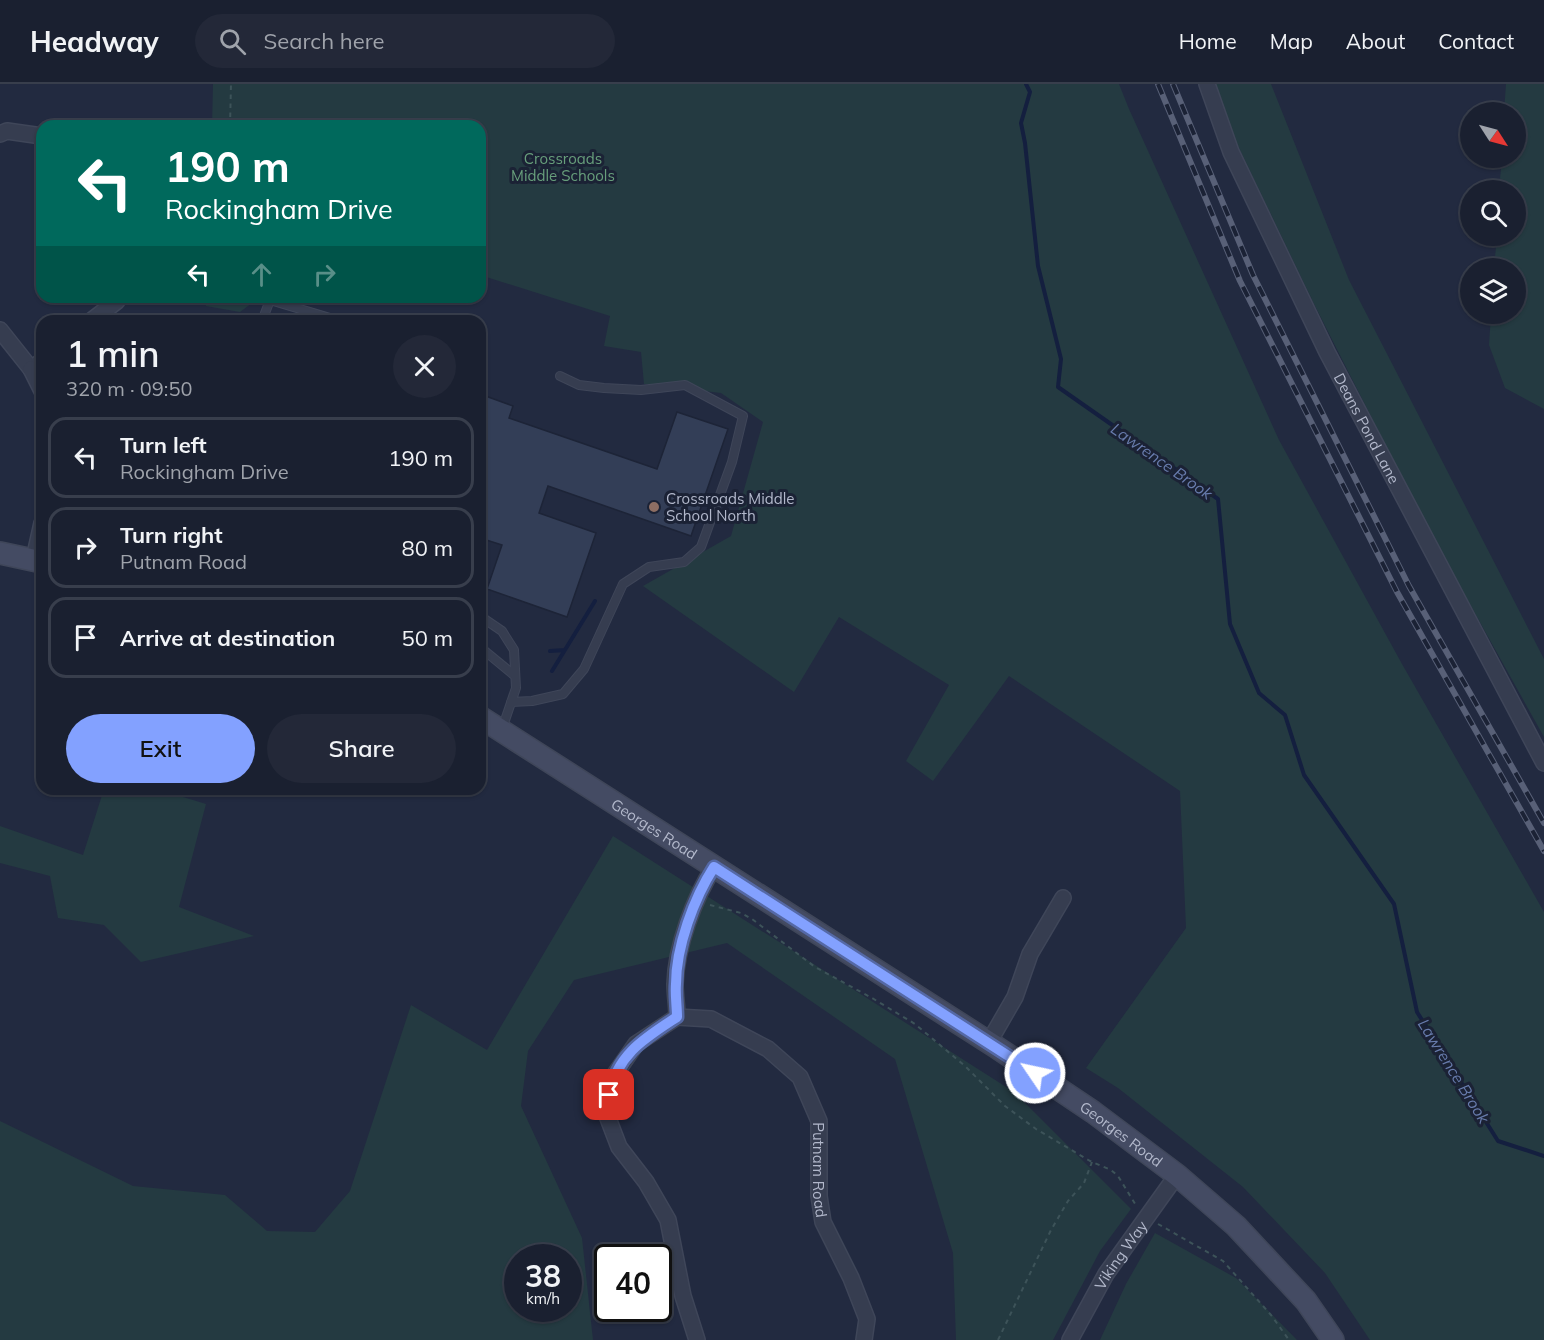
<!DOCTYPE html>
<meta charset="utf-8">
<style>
body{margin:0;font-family:Mulish,sans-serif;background:#232838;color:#f1f3f6;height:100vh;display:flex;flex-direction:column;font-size:22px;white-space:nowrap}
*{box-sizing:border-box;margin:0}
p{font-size:20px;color:#9fa3ab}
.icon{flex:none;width:33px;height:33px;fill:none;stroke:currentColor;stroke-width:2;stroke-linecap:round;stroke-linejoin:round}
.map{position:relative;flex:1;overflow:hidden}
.drawer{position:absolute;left:36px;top:231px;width:450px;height:480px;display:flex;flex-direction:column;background:#1a2030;border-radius:18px;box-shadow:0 2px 4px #0004,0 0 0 2px #383e4c}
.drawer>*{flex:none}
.top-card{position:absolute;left:36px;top:36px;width:450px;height:183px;border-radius:18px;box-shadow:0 2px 4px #0004,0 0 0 2px #383e4c;background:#00695c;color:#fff;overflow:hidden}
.needle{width:39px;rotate:126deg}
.buttons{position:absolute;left:1460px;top:18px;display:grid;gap:12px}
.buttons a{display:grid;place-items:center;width:66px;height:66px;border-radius:50%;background:#1a2030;box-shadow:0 2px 4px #0004,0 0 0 2px #383e4c;font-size:30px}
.speed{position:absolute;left:504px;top:1160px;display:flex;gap:12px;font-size:30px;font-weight:700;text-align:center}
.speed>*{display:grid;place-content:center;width:78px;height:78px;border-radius:50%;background:#1a2030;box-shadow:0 2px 4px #0004,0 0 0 2px #383e4c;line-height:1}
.speed small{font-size:15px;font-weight:400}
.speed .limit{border:3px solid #111;border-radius:9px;background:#fff;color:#111}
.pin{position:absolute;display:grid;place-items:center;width:51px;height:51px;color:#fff;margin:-26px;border-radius:12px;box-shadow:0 3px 9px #0006}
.me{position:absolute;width:66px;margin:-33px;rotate:304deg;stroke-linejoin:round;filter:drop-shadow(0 0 4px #0008)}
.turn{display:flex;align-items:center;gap:21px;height:126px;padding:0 30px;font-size:27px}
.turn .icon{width:78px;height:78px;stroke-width:2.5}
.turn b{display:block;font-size:42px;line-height:51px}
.lanes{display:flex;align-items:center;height:57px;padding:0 30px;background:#0003;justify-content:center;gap:30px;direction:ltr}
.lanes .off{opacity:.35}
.round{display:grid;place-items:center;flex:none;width:63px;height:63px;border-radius:32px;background:#232838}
.head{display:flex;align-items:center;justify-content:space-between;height:102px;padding:0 30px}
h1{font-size:36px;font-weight:600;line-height:45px}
.action{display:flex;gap:12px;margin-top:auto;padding:12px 30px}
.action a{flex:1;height:69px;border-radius:36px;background:#83a1ff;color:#111;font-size:24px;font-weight:600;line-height:69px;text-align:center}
.action a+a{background:#232838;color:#f1f3f6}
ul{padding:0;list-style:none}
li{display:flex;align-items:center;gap:18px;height:81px;margin:0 12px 9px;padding:0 18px;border:3px solid #383e4c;border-radius:18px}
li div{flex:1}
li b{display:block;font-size:22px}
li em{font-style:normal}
header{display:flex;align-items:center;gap:36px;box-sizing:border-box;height:84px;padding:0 30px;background:#1a2030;border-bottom:2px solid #383e4c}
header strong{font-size:28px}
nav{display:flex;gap:33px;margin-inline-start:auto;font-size:21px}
.search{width:420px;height:54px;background:#232838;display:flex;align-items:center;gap:15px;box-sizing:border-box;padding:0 21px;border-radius:33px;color:#9fa3ab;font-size:22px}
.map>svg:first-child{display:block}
.green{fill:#243a41;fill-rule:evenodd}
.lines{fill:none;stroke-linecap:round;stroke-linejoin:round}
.stream{stroke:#141f3f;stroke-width:4}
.building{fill:#333e57;stroke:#1d2437;stroke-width:1.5}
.lane-casing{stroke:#3f4659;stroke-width:10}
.street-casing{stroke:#3f4659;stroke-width:18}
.secondary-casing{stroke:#3f4659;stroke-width:24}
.path{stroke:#3d5359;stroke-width:2;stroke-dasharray:4.5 4.5;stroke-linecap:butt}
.lane{stroke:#363d50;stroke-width:8}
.street{stroke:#363d50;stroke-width:15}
.secondary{stroke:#444b63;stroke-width:21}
.rail-casing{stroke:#586077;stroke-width:6}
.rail{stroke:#1b2235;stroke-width:4;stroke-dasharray:11;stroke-linecap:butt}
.route-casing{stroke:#5569a6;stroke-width:15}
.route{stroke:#83a1ff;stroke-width:10}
.education-dot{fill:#8d6e63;stroke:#1b2235;stroke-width:2}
.labels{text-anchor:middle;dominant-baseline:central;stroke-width:6;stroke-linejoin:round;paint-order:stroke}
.park-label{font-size:15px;fill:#679e7b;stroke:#1b2235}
.street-label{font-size:15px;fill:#b2b8cb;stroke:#1b2235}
.poi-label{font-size:15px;fill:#b2b8cb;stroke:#1b2235;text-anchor:start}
.water-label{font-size:16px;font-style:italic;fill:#687cad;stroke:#1b2235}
</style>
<header>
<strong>Headway</strong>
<div class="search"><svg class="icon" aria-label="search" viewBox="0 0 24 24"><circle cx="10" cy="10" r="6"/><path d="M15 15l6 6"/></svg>Search here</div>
<nav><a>Home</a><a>Map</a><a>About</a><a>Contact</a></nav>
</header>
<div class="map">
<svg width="1544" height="1256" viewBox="0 0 1544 1256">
<rect width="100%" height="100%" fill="#222a40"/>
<path class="green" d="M213,0H1119L1129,25L1279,356L1402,580L1544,828V1256H1370L1325,1189L1243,1103L1118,1004L1086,984L1186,844L1180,707L1009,592L933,697L906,677L949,601L839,533L794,608L643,502L731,452L763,338L721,309L644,300L641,268L604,262L610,232L480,191V42H212Z
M1215,0H1271L1349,196L1544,575V653L1429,447L1313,218L1226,37Z
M1506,0H1544V325L1505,304L1489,261L1491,230H1515V184H1494L1497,152H1515V106H1499L1502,74H1515V28H1504Z
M206,213H260L240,228L206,222Z
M104,705H157L206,720L179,823L254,852L141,878L104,841L58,834L50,792L0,779V742L83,771Z
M613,752L1014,1008L1131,1125L1100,1167L1053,1256H956L953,1169L895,975L727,859L574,896L528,967L521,1022L582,1154L593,1256H0V1037L133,1102L225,1111L267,1147L315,1148L350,1107L411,921L487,966ZM518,1173H568V1224H518Z
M1155,1149L1236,1194L1297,1256H1100L1126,1200Z"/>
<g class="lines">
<path class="stream" d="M1026,0L1030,8L1021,39L1025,59L1038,182L1061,275L1058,303L1218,415L1230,540L1259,609L1285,631L1304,691L1394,820L1417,928L1498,1057L1544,1072
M550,567L565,566
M552,587L595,517"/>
</g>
<path class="building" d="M480,310L513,322L509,334L657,385L677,328L728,345L691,452L548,402L539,429L596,449L567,533L487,505L502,461L480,454Z"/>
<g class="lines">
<g class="lane-casing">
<path id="lane" d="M262,237L270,216L340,237
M480,532L502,547L514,566L516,604L502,645
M480,563L515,592
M511,618L532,617L563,610L584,585L623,500L649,483L684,478L701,463L732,378L743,332L685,301L641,306L604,304L579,301L560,292"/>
</g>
<g class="street-casing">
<g id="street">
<path id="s1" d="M1207,0L1231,68L1327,268L1544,679"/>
<path d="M0,50L7,47L42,52"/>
<path d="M91,237L117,217L118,213"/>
<path d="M0,246L31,285L42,277"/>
<path d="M31,285L42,307"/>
<path d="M34,475L42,439"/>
<path d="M677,933C677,922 675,911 675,900C676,863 694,814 714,783"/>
<path d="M989,958L1015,913L1030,870L1063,814"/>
<path id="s2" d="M697,1256L683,1212L668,1136L646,1098L619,1063L606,1029L613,993L636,960L677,933L711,935L768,965L800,993L819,1037V1112L823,1138L851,1194L867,1235L864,1256"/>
<path id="s3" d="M1070,1256L1106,1190L1177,1091"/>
</g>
</g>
<g class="secondary-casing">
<g id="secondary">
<path d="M0,469L42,478"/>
<path id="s4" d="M480,633L996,963L1093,1028L1177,1091L1236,1142L1306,1217L1333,1256"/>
</g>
</g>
<path class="path" d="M230,42L231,0
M710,821L741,829L752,835L815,883L872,914L915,940L965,982L1005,1022L1036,1045L1090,1077L1111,1086L1118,1092L1137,1123
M1158,1140L1223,1177L1271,1231L1289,1256
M998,1256L1051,1146L1068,1117L1084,1099L1092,1078"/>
<use href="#lane" class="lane"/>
<use href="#street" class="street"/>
<use href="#secondary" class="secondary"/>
<g class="rail-casing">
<path id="rail" d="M1158,0L1240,197L1397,508L1544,767
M1173,0L1253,191L1409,502L1544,739"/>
</g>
<use href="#rail" class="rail"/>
</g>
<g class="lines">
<g class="route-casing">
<path id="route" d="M609,1011C617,970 645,954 677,933C677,922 675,911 676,900C676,863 694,814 714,783L1035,989"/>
</g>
<use href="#route" class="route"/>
</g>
<circle class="education-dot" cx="654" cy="423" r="6"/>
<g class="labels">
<g class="park-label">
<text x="563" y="74">Crossroads<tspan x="563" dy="17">Middle Schools</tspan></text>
</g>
<g class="street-label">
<text stroke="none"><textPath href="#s1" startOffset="380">Deans Pond Lane</textPath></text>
<text stroke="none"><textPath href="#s4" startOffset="207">Georges Road</textPath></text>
<text stroke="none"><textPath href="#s4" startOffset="765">Georges Road</textPath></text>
<text stroke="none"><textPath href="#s2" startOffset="612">Putnam Road</textPath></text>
<text stroke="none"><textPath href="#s3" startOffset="99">Viking Way</textPath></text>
</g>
<g class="poi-label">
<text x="666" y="414">Crossroads Middle<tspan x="666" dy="17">School North</tspan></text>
</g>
<g class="water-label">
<text transform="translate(1162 377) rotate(35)">Lawrence Brook</text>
<text transform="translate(1454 987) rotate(58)">Lawrence Brook</text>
</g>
</g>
</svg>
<div class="buttons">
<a><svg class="needle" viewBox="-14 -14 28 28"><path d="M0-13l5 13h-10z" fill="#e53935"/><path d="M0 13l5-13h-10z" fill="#9fa3ab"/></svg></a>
<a><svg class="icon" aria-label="search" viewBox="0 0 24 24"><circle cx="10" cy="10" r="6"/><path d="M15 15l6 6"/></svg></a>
<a><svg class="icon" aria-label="layers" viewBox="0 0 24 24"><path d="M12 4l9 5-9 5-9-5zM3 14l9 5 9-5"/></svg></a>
</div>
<div class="speed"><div>38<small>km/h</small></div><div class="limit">40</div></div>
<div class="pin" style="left:609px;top:1011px;background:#d93025"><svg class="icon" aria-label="arrive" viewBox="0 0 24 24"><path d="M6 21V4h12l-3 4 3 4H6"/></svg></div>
<svg class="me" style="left:1035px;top:989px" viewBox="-20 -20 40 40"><circle r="17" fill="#83a1ff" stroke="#fff" stroke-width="3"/><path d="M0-11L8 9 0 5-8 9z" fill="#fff"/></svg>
<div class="top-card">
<div class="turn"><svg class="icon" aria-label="left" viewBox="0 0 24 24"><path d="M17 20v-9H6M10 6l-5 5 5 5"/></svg><div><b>190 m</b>Rockingham Drive</div></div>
<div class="lanes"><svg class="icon" aria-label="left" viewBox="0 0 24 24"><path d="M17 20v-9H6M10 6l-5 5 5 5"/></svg><svg class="icon off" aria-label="ahead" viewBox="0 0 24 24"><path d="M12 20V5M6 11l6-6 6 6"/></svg><svg class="icon off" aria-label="right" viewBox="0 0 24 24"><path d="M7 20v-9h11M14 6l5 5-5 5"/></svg></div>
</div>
<section class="drawer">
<div class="head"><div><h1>1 min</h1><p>320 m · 09:50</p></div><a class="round"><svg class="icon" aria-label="close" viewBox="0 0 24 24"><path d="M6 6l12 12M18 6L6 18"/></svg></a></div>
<ul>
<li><svg class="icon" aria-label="left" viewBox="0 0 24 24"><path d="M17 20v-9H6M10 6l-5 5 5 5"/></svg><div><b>Turn left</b><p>Rockingham Drive</p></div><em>190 m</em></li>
<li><svg class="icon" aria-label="right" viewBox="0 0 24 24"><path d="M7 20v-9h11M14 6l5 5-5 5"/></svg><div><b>Turn right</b><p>Putnam Road</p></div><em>80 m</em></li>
<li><svg class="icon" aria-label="arrive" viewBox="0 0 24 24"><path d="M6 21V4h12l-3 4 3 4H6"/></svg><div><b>Arrive at destination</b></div><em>50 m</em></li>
</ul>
<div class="action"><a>Exit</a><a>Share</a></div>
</section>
</div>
